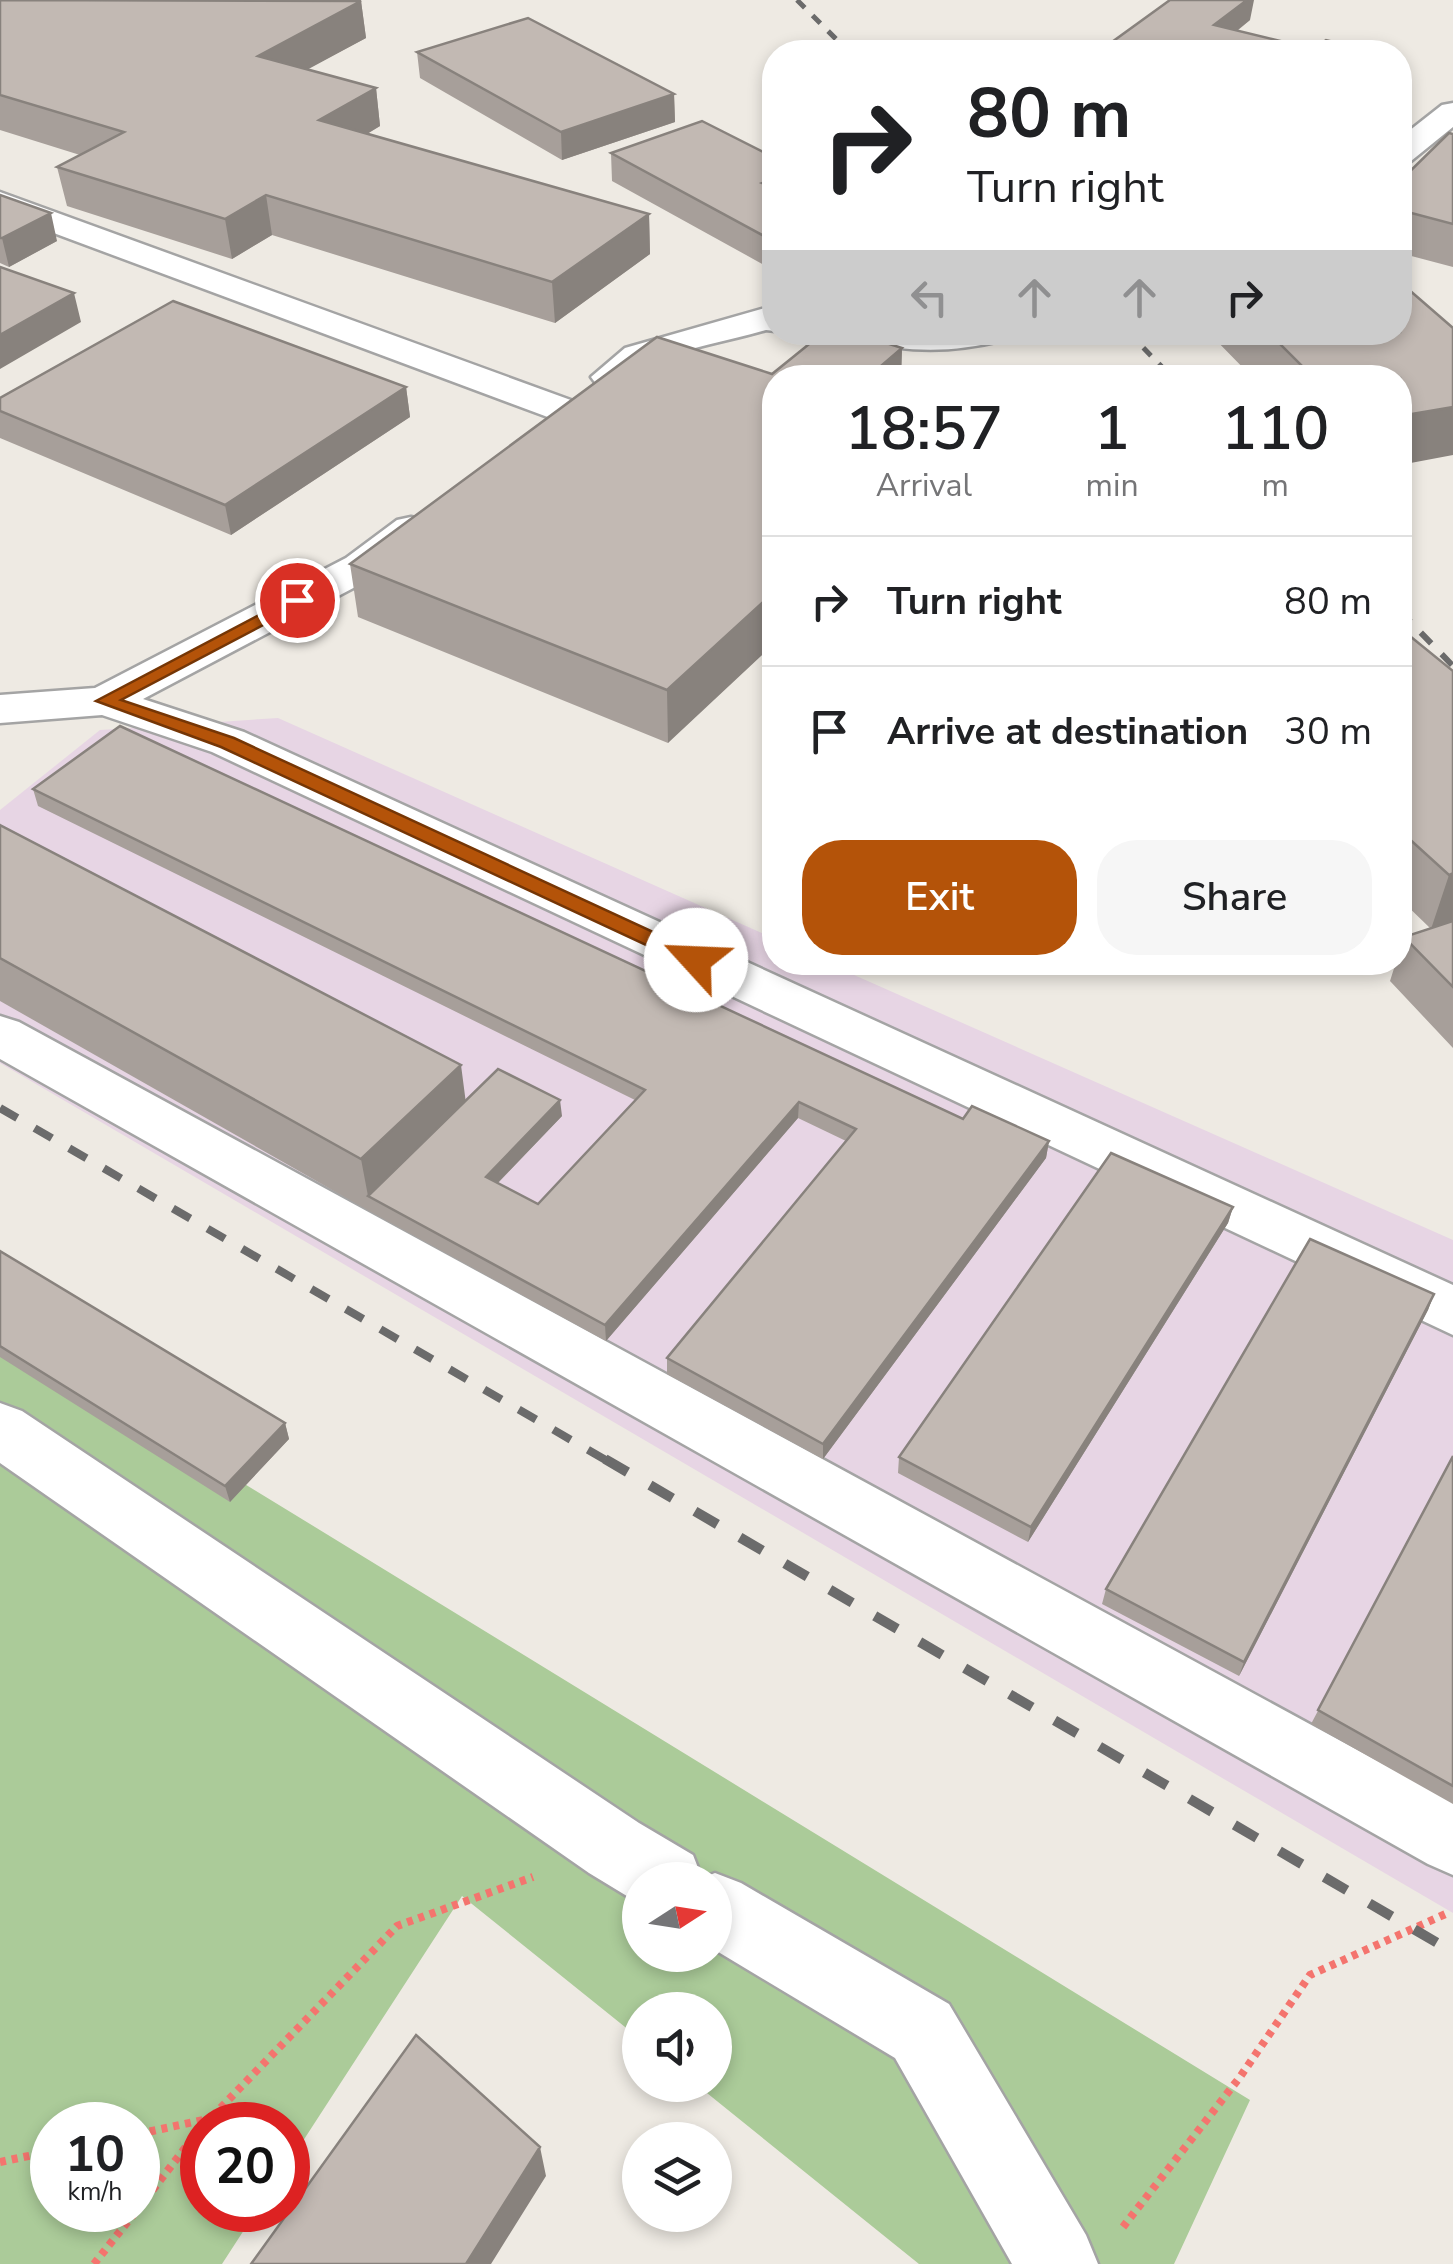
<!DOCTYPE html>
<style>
body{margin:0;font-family:"Nunito Sans",sans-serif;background:#f6f6f6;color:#202124;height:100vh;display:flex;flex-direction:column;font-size:38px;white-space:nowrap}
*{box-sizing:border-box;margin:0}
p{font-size:32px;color:#757577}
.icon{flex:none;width:55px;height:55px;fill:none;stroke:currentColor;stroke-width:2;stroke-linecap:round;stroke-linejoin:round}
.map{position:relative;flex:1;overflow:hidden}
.details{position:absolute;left:762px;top:365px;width:650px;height:610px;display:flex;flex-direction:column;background:#fff;border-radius:40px;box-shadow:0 5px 15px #0003}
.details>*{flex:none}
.guide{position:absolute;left:762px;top:40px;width:650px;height:305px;border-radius:40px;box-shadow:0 5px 15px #0003;background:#fff;color:#202124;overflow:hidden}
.needle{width:65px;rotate:78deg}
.fabs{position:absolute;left:622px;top:1862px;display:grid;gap:20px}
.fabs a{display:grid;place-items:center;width:110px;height:110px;border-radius:50%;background:#fff;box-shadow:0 5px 15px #0003;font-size:50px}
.speed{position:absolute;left:30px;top:2102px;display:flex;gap:20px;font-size:50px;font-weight:700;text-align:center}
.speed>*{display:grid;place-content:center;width:130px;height:130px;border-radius:50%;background:#fff;box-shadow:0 5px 15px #0003;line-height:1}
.speed small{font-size:25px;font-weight:400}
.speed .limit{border:15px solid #d22;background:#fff;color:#111}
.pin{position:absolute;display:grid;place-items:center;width:85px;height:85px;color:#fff;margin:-42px;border:5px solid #fff;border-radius:50%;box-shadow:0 2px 10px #0007}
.me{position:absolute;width:110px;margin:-55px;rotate:295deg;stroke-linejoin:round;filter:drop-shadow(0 0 8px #0008)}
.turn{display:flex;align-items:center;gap:35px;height:210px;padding:0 40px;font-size:45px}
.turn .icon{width:130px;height:130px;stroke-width:2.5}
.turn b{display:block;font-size:70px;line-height:85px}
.lanes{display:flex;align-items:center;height:95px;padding:0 40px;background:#0003;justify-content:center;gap:50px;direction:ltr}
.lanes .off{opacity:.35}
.eta{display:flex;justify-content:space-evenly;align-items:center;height:170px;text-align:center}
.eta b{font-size:60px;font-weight:600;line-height:70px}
.action{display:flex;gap:20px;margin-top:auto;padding:20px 40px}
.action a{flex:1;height:115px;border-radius:40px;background:#b45309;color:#fff;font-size:40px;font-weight:600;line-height:115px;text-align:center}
.action a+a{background:#f6f6f6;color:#202124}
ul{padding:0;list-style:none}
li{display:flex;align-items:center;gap:30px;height:130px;padding:0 40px;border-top:2px solid #e0e0e0}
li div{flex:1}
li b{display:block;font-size:38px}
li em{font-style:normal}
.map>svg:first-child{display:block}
.industrial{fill:#e7d5e4}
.forest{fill:#abcb99;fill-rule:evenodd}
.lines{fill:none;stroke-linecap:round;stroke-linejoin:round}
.minor-casing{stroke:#a4a4a4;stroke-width:5}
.path{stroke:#f4746e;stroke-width:8;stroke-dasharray:6 6;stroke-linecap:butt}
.minor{fill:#fff;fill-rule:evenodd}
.rail-far3{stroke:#6b6b6b;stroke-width:5;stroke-dasharray:11 11;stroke-linecap:butt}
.rail-far2{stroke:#6b6b6b;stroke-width:6;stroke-dasharray:15 15;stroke-linecap:butt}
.rail-far1{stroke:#6b6b6b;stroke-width:8;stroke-dasharray:20 20;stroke-linecap:butt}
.rail{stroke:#6b6b6b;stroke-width:10;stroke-dasharray:26 26;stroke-linecap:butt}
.wall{fill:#a79f9a}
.shaded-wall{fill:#88827d}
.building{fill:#c2b9b3;stroke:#88827d;stroke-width:2.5}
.route{fill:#b45309;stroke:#753606;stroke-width:2.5}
</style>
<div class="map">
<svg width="1453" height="2264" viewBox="0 0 1453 2264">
<rect width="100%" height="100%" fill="#eeeae3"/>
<path class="industrial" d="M278,718L775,939V962L827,963L1453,1240V1913L0,1063V810L100,730Z"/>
<path class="forest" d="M0,1334L1250,2100L1174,2264H919L697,2085H715V2010H640V2039L462,1896L288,2164V2125H202V2210H257L222,2264H0ZM640,1880H715V1955H640ZM52,2125H138V2210H52Z"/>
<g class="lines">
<g class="minor-casing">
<path id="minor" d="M1453,103V127L1411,161L1400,164V138L1442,105Z
M0,192L579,403L585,411L579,419L566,422L553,419L0,213Z
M765,308L775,309V331L766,330C730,341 687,347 652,363C630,374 624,392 597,385L591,377L625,348Z
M851,332H1010L1005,340C950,353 911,353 856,340Z
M411,517L425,520L431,529L376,576L143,699L244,732L1453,1285V1335L212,752L102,715L0,723V695L95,688L346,558L397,520Z
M0,1016L19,1022L1453,1802V1875L1428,1864L0,1059Z
M0,1403L22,1411L639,1823L693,1855L702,1878L715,1873L741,1883L949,2004L1086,2235L1098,2264H1012L895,2058L715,1950V1880H640V1904L589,1873L0,1463Z"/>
</g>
<path class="path" d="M204,2125L397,1926L533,1877
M138,2134L208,2119
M0,2162L52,2151
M138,2209L202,2126
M1123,2227L1240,2077L1310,1975L1450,1912
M94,2264L137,2210"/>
<use href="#minor" class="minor"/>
<path class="rail-far3" d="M797,0L849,52
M1128,332L1162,367"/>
<path class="rail-far2" d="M1159,365L1172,378
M1400,611L1453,666"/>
<path class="rail-far1" d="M0,1108L609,1462"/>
<path class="rail" d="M605,1459L1453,1952"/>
</g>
<path class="wall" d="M0,0L361,1L366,38L307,69L376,88L380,126L367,134L649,214L650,254L555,323L272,235L232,259L67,206L57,167L80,155L0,130Z
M1250,20L1237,31L1314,49L1376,52H1110L1112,42Z
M417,52L674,94L675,122L562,160L420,78Z
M1453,134V267L1400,253V181Z
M611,153L775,158V271L612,181Z
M0,195L57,241L9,267L0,263Z
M1208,332H1400V378H1253Z
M902,348L901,378H775L668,743L358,617L350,564L772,374Z
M406,387L410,417L231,535L0,438V398Z
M1400,628L1453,671V1048L1390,981L1396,962H1400V950L1404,937L1430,928L1400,899Z
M33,789L963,1119L1049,1141L1046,1158L823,1459L667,1374V1358L846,1141L798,1118L606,1341L371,1212L0,1001V825L465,1101L562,1116L498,1183L538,1204L635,1100L38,806Z
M1233,1207L1228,1223L1028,1542L898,1473L899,1457Z
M0,1251L285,1423L289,1439L230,1502L0,1357Z
M1434,1294L1428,1310L1239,1676L1102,1604L1106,1589Z
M1453,1456V1804L1311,1724Z"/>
<path class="shaded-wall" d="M1247,0H1254L1250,20L1210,52L1214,25Z
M361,1L366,38L264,93L258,56Z
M376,88L380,126L325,159L319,120Z
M674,94L675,122L562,160L561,132Z
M775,178V206L762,183Z
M266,195L272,235L232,259L225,219Z
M51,213L57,241L9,267L2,238Z
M649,214L650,254L555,323L552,282Z
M74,293L81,322L0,369V335Z
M902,348L901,378H867Z
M406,387L410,417L231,535L225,505Z
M1453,407V455L1400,465V416Z
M775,591V643L668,743L667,690Z
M1405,835L1400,853V837Z
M1453,873V920L1431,929L1449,875Z
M461,1065L468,1119L368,1196L361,1159Z
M560,1100L562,1116L488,1193L486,1177Z
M799,1102L798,1118L606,1341L605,1325Z
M1049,1141L1046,1158L823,1459V1444Z
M1233,1207L1228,1223L1028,1542L1031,1527Z
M1434,1294L1428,1310L1239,1676L1244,1662Z
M285,1423L289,1439L230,1502L225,1486Z
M540,2147L546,2176L491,2264H466Z"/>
<path class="building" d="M0,0L361,1L258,56L376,88L319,120L649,214L552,282L266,195L225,219L57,167L124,132L0,95Z
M1170,0H1247L1214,25L1314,49L1326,40L1376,52H1153L1112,42Z
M528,18L674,94L561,132L417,52Z
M702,121L775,158V178L762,183L775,189V242L611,153Z
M1449,133L1453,134V224L1400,210V181Z
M0,195L51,213L2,238H0Z
M0,267L74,293L0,335Z
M1400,282L1453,328V407L1400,416V378H1314L1268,332H1400Z
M173,301L406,387L225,505L0,411V398Z
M824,332H852L902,348L867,378H775V591L667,690L350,564L657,337L772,374Z
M1400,628L1453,671V873L1449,875L1405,835L1400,837Z
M120,726L963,1119L972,1106L1049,1141L823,1444L667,1358L856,1129L799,1102L605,1325L368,1196L498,1069L560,1100L486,1177L538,1204L645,1090L33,789Z
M0,825L461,1065L361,1159L0,958Z
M1453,921V987L1404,937Z
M1111,1153L1233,1207L1031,1527L899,1457Z
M1310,1239L1434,1294L1244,1662L1106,1589Z
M0,1251L285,1423L225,1486L0,1346Z
M1453,1456V1786L1318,1710Z
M416,2035L540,2147L466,2264H251Z"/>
<path class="route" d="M297,595L303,597V604L121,700L234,738L703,955L707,960L703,965H689L221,747L96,701Z"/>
</svg>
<div class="fabs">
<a><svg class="needle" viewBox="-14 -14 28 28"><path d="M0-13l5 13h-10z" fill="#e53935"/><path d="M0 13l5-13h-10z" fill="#757577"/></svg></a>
<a><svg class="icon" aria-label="sound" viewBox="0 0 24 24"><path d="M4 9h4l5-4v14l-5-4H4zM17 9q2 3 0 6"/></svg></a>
<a><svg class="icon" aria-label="layers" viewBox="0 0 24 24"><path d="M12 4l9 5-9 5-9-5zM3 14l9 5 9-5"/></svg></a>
</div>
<div class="speed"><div>10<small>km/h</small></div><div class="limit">20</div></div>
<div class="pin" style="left:297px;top:600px;background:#d93025"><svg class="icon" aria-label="arrive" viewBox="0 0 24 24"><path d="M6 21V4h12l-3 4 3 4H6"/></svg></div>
<svg class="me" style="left:696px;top:960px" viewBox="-20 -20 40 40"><circle r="19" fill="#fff"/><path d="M0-13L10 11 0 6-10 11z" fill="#b45309"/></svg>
<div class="guide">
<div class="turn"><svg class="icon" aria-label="right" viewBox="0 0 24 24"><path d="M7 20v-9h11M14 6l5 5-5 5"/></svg><div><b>80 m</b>Turn right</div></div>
<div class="lanes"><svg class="icon off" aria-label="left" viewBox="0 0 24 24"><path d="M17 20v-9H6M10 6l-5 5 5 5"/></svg><svg class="icon off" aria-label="ahead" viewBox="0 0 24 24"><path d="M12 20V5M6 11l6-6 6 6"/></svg><svg class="icon off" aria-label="ahead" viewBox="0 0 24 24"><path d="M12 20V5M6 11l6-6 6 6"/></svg><svg class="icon" aria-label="right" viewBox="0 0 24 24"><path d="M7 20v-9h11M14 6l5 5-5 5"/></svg></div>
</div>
<section class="details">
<div class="eta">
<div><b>18:57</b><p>Arrival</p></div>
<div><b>1</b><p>min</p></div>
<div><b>110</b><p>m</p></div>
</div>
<ul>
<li><svg class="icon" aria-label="right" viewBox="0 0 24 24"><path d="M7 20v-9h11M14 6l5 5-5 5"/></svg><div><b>Turn right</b></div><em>80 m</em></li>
<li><svg class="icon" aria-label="arrive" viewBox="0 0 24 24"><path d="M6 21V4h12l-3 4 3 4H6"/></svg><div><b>Arrive at destination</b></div><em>30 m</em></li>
</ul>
<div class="action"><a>Exit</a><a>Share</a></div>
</section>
</div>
